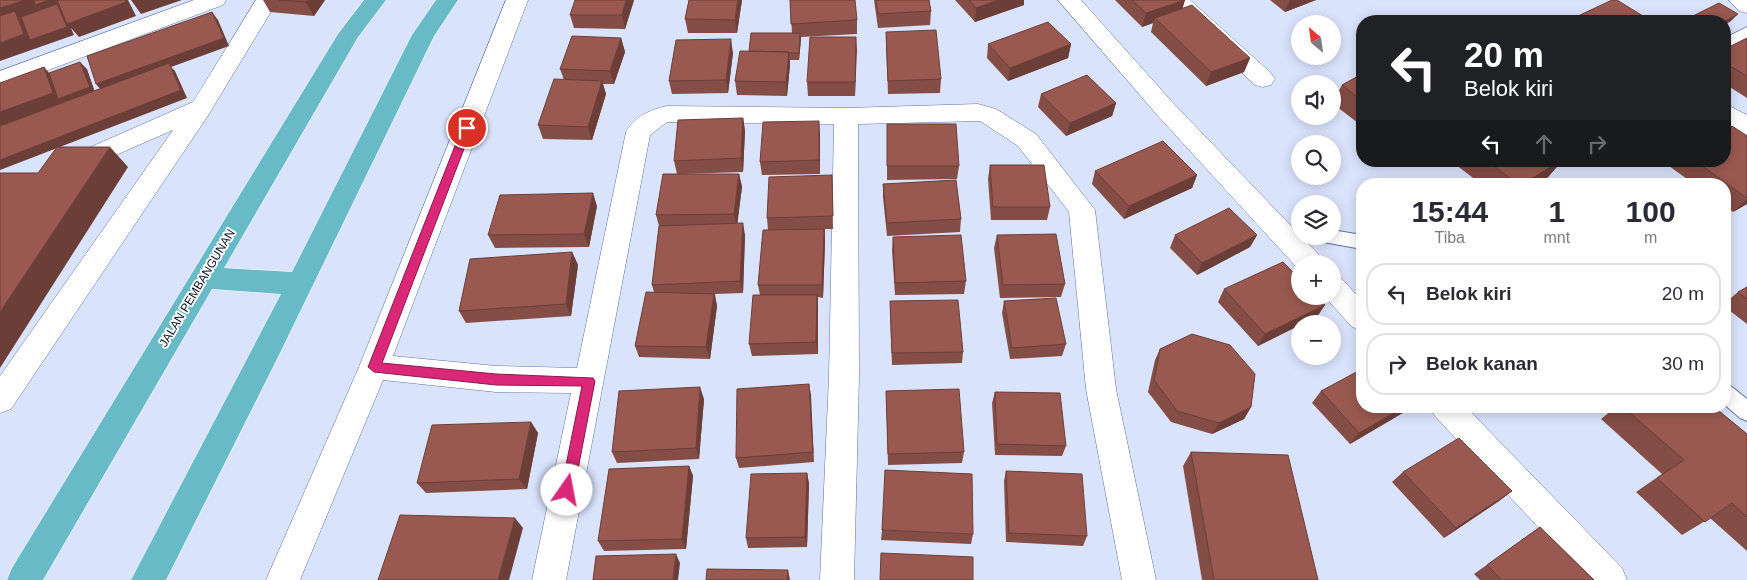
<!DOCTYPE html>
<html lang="id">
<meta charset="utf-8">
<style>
body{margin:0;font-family:Arial,sans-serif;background:#f7f7f7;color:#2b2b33;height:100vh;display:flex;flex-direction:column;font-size:19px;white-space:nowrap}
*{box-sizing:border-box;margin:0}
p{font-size:16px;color:#7c7c81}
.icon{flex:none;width:28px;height:28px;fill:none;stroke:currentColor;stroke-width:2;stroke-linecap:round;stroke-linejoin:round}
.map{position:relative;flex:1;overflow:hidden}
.panel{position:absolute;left:1356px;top:178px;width:375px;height:235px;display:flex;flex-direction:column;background:#fff;border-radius:20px;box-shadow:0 2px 12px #0003}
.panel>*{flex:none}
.banner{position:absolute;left:1356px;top:15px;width:375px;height:152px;border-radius:20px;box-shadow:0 2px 12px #0003;background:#202124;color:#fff;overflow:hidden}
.needle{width:32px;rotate:331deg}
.controls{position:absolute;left:1291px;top:15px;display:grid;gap:10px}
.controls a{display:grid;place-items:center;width:50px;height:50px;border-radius:50%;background:#fff;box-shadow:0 2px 12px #0003;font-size:25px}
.pin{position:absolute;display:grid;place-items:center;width:42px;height:42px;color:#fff;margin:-21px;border:2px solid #fff;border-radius:50%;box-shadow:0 1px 5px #0007}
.me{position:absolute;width:55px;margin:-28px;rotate:12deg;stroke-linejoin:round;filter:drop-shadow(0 0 4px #0008)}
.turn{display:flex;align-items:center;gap:18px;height:105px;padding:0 25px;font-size:22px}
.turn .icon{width:65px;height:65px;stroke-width:2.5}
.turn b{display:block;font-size:35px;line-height:42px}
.lanes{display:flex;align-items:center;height:48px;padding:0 25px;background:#0003;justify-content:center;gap:25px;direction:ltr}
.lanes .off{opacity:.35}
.eta{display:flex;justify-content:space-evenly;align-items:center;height:85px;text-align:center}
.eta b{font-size:30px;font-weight:700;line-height:35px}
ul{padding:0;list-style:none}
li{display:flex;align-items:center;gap:15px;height:62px;margin:0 10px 8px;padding:0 15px;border:2px solid #e1e1e2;border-radius:20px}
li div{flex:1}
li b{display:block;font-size:19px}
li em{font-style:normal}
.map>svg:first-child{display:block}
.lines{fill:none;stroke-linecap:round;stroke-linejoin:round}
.service-casing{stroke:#5e72a7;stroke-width:2}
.minor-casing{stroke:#5e72a7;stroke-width:1}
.trunk-casing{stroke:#fff;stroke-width:1}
.service{fill:#fff;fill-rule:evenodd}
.minor{fill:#fff;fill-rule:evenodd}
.trunk{fill:#67bac6;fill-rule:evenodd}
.wall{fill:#844d45}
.shaded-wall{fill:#6b3e38}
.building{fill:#995950;stroke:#6b3e38}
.route{fill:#db2777;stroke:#8e194d}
.labels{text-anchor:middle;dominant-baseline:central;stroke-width:4;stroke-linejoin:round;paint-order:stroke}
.street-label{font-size:12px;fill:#0a1025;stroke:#fff}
</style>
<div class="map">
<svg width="1747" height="580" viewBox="0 0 1747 580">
<rect width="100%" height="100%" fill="#dae3fc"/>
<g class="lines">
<g class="service-casing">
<path id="service" d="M1332,230L1362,235V249L1318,241L1315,236H1332Z
M1725,384L1732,387L1747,399V421L1740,418L1725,405Z"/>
</g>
<g class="minor-casing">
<path id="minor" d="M194,0H226L223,5L0,88V71Z
M256,0H278L209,114L11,409L0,413V376L173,130L77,172L68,169L65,163L68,157L193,102Z
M506,0H528L393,356L496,366L577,368L626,132C635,116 650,110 667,106L846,108L978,104L996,109L1036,134L1095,210L1116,389L1156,580H1122L1086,389L1069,212L1018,146L980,121L858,124L859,376L854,580H820L829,376L834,124L667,122L650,135L566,580H532L571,393L496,392L383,380L300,580H266L359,367Z
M1058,0H1081L1174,104L1320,256L1323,264H1300V271L1158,116Z
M1166,0H1190L1271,73L1275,79L1271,85L1263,87L1255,85Z
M1729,0H1747V13L1739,11Z
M1747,27V44L1725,55V38Z
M1725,104L1747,115V135L1725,123Z
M1332,276L1342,279L1362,301V330L1352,327L1324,296H1332Z
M1430,406H1465L1622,568L1627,580H1587L1434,415Z"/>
</g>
<g class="trunk-casing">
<path id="trunk" d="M364,0H386L358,37L224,268L292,272L412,35L436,0H458L434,36L278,357L166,580H131L281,294L212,289L43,580H7L12,568L338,34Z"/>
</g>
<use href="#service" class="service"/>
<use href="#minor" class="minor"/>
<use href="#trunk" class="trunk"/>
</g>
<path class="wall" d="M263,0H325L314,16L270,12Z
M634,0L625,29L574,28L570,15Z
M689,0H742L737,33H688L685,19Z
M790,0L857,20V34L801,37L799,60H790V65L787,96L737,95L735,81L749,51L792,33Z
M874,0H929L931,11L930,25L878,28Z
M955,0H1024V5L975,22Z
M1115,0H1185L1182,8L1250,58L1244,72L1206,86L1151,32L1153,23L1142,27Z
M1270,0H1316L1285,12Z
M1578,16L1651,21H1574Z
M1693,16L1731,21H1689Z
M886,32L941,79L940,93L888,94L886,45Z
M856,37L855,96H808L807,82Z
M621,38L625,52L614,84H603L606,94L592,140L543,139L538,125L564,80L560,69Z
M1747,38V98L1725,84V49Z
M988,44H1071L1068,58L1008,81L987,58Z
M733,53L728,93L672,94L669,81Z
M1362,74V126L1332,103L1342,85Z
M1041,94L1116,103L1112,116L1066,136L1038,107Z
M743,118L745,131L743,172L681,174H739L742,187L737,223L745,235L743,293L715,294L717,306L710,359L639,357L635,346L654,292L652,285L659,226L656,215L677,174L674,161Z
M887,124L959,166L957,179L887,180Z
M820,134V174L762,175L760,162Z
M1747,136V204L1733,212L1725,206V184H1694L1669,166L1674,161H1725Z
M1451,161H1562L1548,177L1537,184H1481Z
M990,165L1050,207L1047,220H991L988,179Z
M1095,171L1197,175L1192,188L1124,219L1092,184Z
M832,175L833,229H825V242L823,298L818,297V354L752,356L749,344L760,295L758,285L768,230L767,218Z
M883,184L961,219L960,232L887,236L883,197Z
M597,206L589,247L495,248L488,235Z
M997,235L1065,284L1061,297L1000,298L994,248Z
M1175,235H1257L1250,247L1197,275L1170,248Z
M893,237L966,281L964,294L895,295L892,250Z
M572,252L578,265L571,316L466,323L459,311Z
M1747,287V324L1725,307V303L1738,292Z
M1224,289L1317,317L1300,324V325L1258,346L1218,302Z
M890,301L963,352L962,363L892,365L890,313Z
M1004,301L1066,344L1062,356L1010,359L1002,313Z
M1160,349L1251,407L1244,419L1212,434L1171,422L1148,392L1155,360Z
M809,384L814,462L739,468L736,458Z
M886,391L964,452L962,463L888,465Z
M1321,391L1406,411L1350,444L1312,403Z
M995,392L1066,446L1062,456L995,455L992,403Z
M704,399L699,459L617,463L612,452Z
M1617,406H1713L1747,434V551L1710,518L1682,535L1636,492L1662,474L1601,419Z
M531,422L538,433L527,489L426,493L417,483Z
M1191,452L1318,580H1202L1183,466Z
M689,466L693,476L686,549L604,551L598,541Z
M1006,471L1087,536L1083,546L1006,542L1004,481Z
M1403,472L1512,491L1499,501L1444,538L1392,482Z
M807,473L809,484L807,547L748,548L746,538Z
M1540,527L1594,580H1480L1474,574Z
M882,530L973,534L971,544L881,540Z"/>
<path class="shaded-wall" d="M25,0H128L136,16L79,37L71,28L74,35L0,61V8Z
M131,0H182L141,14Z
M308,0H325L314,16L306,2Z
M626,0H634L625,29L622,15Z
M738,0H742L737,33L735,20Z
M999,0H1024V5L975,22L976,8Z
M1185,0L1181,14L1155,18L1153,23L1142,27L1146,13Z
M1290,0H1316L1285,12Z
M212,12L218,20L229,46L171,67L175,71L187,98L0,170V160L102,91L96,84Z
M1738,14L1731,21L1725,25V21Z
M800,33L801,40L799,60V53Z
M856,37L857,50L855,96V82Z
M621,38L625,52L614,84L610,71Z
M731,39L733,53L728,93L726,80Z
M1071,44L1068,58L1008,81L1010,68Z
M789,52L790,65L787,96L786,82Z
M1250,58L1244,72L1206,86L1211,72Z
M80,62L87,69L96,95L0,131V103L44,67L56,81Z
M602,81L606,94L592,140L588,127Z
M1116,103L1112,116L1066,136L1070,123Z
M743,118L745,131L743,172L741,158Z
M819,121L820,134V174L819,160Z
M110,147L128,167L0,368V312Z
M1560,161H1562L1548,177L1537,184H1523Z
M739,174L742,187L737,227L734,214Z
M1197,175L1192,188L1124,219L1129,206Z
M593,193L597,206L589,247L584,234Z
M1747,199V204L1733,212Z
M743,223L745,235L743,293L740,281Z
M824,229L825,242L823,298L822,285Z
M1257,235L1250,247L1197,275L1202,263Z
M572,252L578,265L571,316L566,304Z
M714,294L717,306L710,359L706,347Z
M817,295L818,307V354L816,342Z
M1325,305L1317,317L1304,324H1300V325L1258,346L1265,334Z
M809,384L811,395L814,462L813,452Z
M700,387L704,399L699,459L696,448Z
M1406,406H1411L1406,411L1350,444L1359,433Z
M1251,407L1244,419L1212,434L1219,423Z
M531,422L538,433L527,489L519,479Z
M689,466L693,476L686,549L682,539Z
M807,473L809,484L807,547L805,537Z
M1512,491L1499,501L1444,538L1456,528Z
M515,518L523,528L509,580H498Z
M676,554L680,563L678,580H673Z
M788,570L790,580H787Z"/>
<path class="building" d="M0,0H25L0,8Z
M34,0H50L35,5Z
M57,0H125L126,2L67,24Z
M279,0H308L306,2Z
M575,0H626L622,15H570Z
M689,0H738L735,20L685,19Z
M790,0H855L857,20L791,24Z
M876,0H929L931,11L878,14Z
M969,0H999L976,8Z
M1132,0H1185L1146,13Z
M1612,0H1617L1651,21H1587L1578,16Z
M1719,3L1738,14L1725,21H1702L1693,16Z
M57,4L67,27L30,40L21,17Z
M1192,5L1250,58L1211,72L1155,18Z
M15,11L24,34L0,43V16Z
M212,12L224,38L96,84L87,56Z
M1048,22L1071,44L1010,68L988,44Z
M936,30L941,79L888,81L886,32Z
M751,33H800L799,53H789V52L749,51Z
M572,36L621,38L610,71L560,69Z
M810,37H856L855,82H807Z
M1747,38V76L1725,63V49Z
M731,39L726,80L669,81L676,40Z
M740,51L789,52L786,82L735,81Z
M80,62L90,87L58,99L49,73Z
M169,63L181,90L0,160V126Z
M44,67L53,93L0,112V83Z
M1362,74V101L1342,85Z
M1087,75L1116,103L1070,123L1041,94Z
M554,79L602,81L588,127L538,125Z
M743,118L741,158L674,161L678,120Z
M819,121V160L760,162L763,122Z
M887,124H956L959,166H887Z
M1732,126L1747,136V198L1695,161H1725V130Z
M1163,141L1197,175L1129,206L1095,171Z
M57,147H110L0,312V173H38Z
M1487,161H1560L1523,184H1518Z
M990,165H1044L1050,207H993Z
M663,174H739L734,214L656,215Z
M832,175L833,216L767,218L769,177Z
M956,180L961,219L887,223L883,184Z
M593,193L584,234L488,235L500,195Z
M1229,208L1257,235L1202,263L1175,235Z
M743,223L740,281L652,285L659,226Z
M824,229L822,285H758L763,230Z
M1056,234L1065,284L1003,285L997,235Z
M961,235L966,281L895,283L893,237Z
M572,252L566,304L459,311L470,259Z
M1283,262L1300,279V296H1316L1325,305L1265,334L1224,289Z
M1747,287V299L1738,292Z
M646,292L714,294L706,347L635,346Z
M753,295H817L816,342L749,344Z
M1056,298L1066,344L1012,348L1004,301Z
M958,300L963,352L892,353L890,301Z
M1192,334L1230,345L1255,374L1251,407L1219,423L1177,411L1154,380L1160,349Z
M1362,369V406H1406L1359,433L1321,391Z
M809,384L813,452L736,458L737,389Z
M700,387L696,448L612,452L619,391Z
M959,389L964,452L888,454L886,391Z
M995,392L1060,393L1066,446L997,444Z
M1622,406H1713L1747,434V517L1732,503L1705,522L1657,478L1684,460Z
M531,422L519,479L417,483L432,425Z
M1459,438L1512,491L1456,528L1403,472Z
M1191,452L1288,455L1318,580H1214Z
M689,466L682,539L598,541L609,469Z
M885,470L972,474L973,534L882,530Z
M1006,471L1082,474L1087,536L1009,533Z
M807,473L805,537L746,538L751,474Z
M400,515L515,518L498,580H378Z
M1540,527L1594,580H1502L1487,565Z
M881,553L973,557V580H880Z
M676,554L673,580H593L596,556Z
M707,569L788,570L787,580H706Z"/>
<path class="route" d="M467,125L472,128L382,363L496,374L593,378L595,381L574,490L572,494L567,496L563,494L561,490L582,386L496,385L374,372L368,367L462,128Z"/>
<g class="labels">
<g class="street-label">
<text transform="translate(197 288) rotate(-59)">JALAN PEMBANGUNAN</text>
</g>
</g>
</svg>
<div class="controls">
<a><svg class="needle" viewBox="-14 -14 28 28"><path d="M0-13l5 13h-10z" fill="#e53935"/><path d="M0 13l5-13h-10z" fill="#7c7c81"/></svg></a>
<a><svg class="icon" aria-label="sound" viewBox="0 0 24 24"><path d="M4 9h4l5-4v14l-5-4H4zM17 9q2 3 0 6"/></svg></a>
<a><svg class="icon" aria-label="search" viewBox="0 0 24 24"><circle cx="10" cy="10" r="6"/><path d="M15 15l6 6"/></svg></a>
<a><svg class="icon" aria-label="layers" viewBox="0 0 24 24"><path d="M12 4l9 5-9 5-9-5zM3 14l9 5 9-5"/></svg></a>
<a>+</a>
<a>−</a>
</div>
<div class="pin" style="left:467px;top:128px;background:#d93025"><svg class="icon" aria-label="arrive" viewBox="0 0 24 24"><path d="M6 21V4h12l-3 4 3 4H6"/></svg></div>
<svg class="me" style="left:567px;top:490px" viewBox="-20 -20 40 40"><circle r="19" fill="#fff"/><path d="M0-13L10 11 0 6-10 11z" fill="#db2777"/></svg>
<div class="banner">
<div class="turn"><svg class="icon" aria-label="left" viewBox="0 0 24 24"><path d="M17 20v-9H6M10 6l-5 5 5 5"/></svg><div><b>20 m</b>Belok kiri</div></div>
<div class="lanes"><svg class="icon" aria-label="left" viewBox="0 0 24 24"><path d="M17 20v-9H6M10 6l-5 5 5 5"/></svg><svg class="icon off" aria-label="ahead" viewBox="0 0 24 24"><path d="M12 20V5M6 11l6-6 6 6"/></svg><svg class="icon off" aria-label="right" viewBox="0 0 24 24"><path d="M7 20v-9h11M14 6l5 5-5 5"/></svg></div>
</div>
<section class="panel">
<div class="eta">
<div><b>15:44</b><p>Tiba</p></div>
<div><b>1</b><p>mnt</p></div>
<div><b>100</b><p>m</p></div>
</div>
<ul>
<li><svg class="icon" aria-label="left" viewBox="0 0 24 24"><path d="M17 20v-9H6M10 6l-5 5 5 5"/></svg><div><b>Belok kiri</b></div><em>20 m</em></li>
<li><svg class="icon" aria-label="right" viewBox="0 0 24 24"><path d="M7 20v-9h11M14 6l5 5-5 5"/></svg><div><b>Belok kanan</b></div><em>30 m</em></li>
</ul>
</section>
</div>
